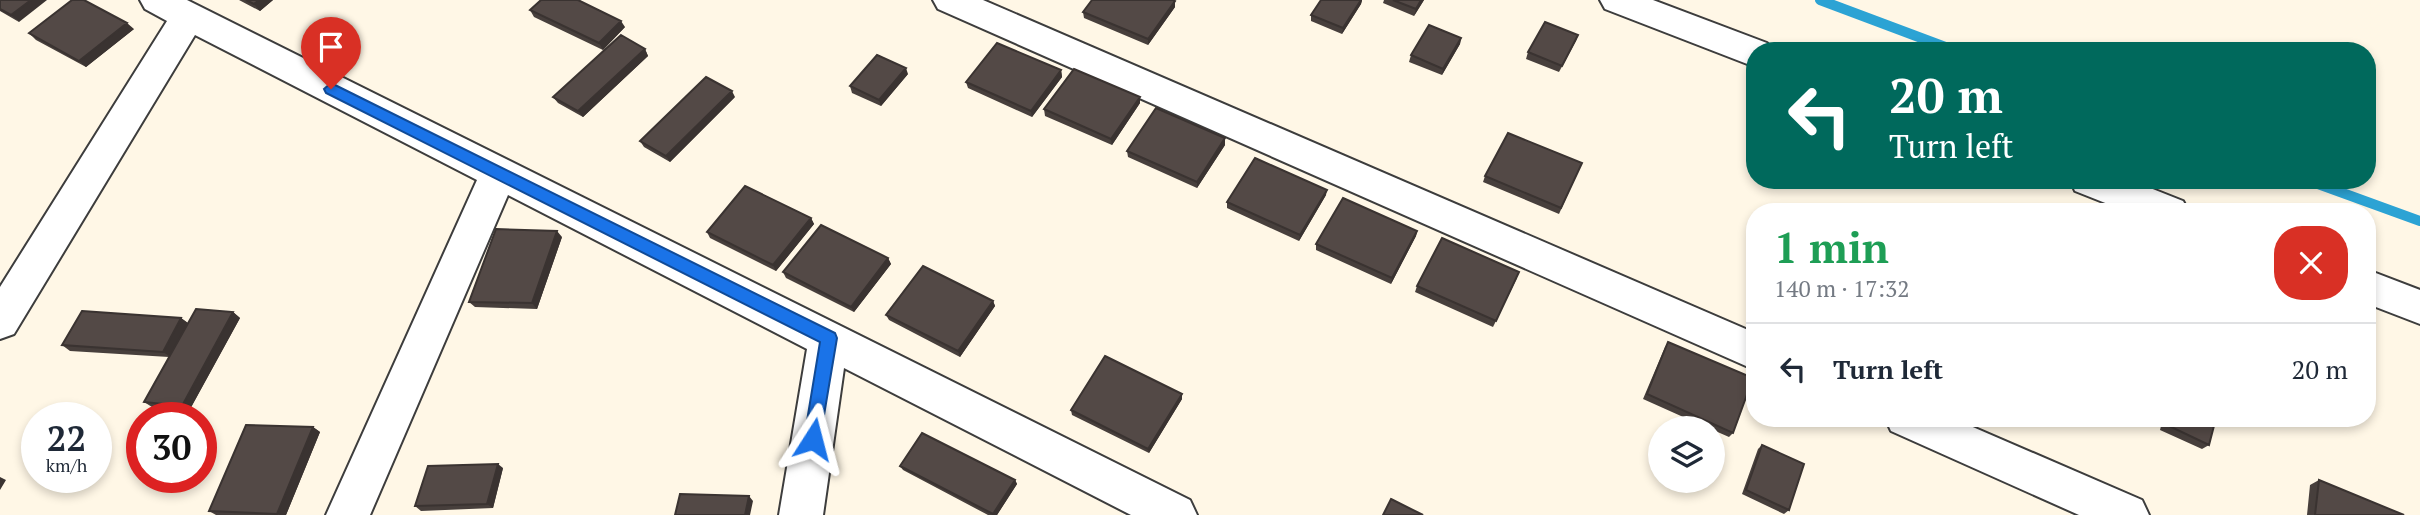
<!DOCTYPE html>
<meta charset="utf-8">
<style>
body{margin:0;font-family:"PT Serif",serif;background:#f6f6f7;color:#1f2937;height:100vh;display:flex;flex-direction:column;font-size:26px;white-space:nowrap}
*{box-sizing:border-box;margin:0}
p{font-size:23px;color:#747a83}
.icon{flex:none;width:38px;height:38px;fill:none;stroke:currentColor;stroke-width:2;stroke-linecap:round;stroke-linejoin:round}
.map{position:relative;flex:1;overflow:hidden}
.panel{position:absolute;left:1746px;top:203px;width:630px;height:224px;display:flex;flex-direction:column;background:#fff;border-radius:28px;box-shadow:0 4px 10px #0003}
.panel>*{flex:none}
.top-card{position:absolute;left:1746px;top:42px;width:630px;height:147px;border-radius:28px;box-shadow:0 4px 10px #0003;background:#00695c;color:#fff;overflow:hidden}
.buttons{position:absolute;left:1648px;top:416px;display:grid;gap:14px}
.buttons a{display:grid;place-items:center;width:77px;height:77px;border-radius:50%;background:#fff;box-shadow:0 4px 10px #0003;font-size:35px}
.speed{position:absolute;left:21px;top:402px;display:flex;gap:14px;font-size:35px;font-weight:700;text-align:center}
.speed>*{display:grid;place-content:center;width:91px;height:91px;border-radius:50%;background:#fff;box-shadow:0 4px 10px #0003;line-height:1}
.speed small{font-size:18px;font-weight:400}
.speed .limit{border:10px solid #d22;background:#fff;color:#111}
.pin{position:absolute;display:grid;place-items:center;width:60px;height:60px;color:#fff;margin:-72px -30px;border-radius:50% 50% 50% 0;rotate:-45deg;box-shadow:0 0 7px #0007}
.pin .icon{rotate:45deg}
.me{position:absolute;width:77px;margin:-38px;rotate:9deg;stroke-linejoin:round;filter:drop-shadow(0 0 5px #0008)}
.turn{display:flex;align-items:center;gap:24px;height:147px;padding:0 28px;font-size:32px}
.turn .icon{width:91px;height:91px;stroke-width:2.5}
.turn b{display:block;font-size:49px;line-height:60px}
.round{display:grid;place-items:center;flex:none;width:74px;height:74px;border-radius:28px;background:#f6f6f7}
.head{display:flex;align-items:center;justify-content:space-between;height:119px;padding:0 28px}
h1{font-size:42px;font-weight:700;line-height:52px;color:#1e9e55}
ul{padding:0;list-style:none}
li{display:flex;align-items:center;gap:21px;height:91px;padding:0 28px;border-top:2px solid #e0e1e3}
li div{flex:1}
li b{display:block;font-size:26px}
li em{font-style:normal}
.map>svg:first-child{display:block}
.lines{fill:none;stroke-linecap:round;stroke-linejoin:round}
.stream{stroke:#2ca3d4;stroke-width:10}
.minor-casing{stroke:#3d3d3d;stroke-width:4}
.minor{fill:#fff;fill-rule:evenodd}
.wall{fill:#473f3c}
.shaded-wall{fill:#3a3331}
.building{fill:#534946;stroke:#3a3331;stroke-width:2}
.route{fill:#1a73e8;stroke:#114b97;stroke-width:2}
</style>
<div class="map">
<svg width="2420" height="515" viewBox="0 0 2420 515">
<rect width="100%" height="100%" fill="#fff7e6"/>
<g class="lines">
<path class="stream" d="M1820,0L1956,51
M2307,180L2420,221"/>
<g class="minor-casing">
<path id="minor" d="M140,0H187L1190,500L1197,515H1131L844,368L823,515H779L807,349L508,195L370,515H326L477,180L195,35L14,334L0,339V287L167,21L145,9Z
M933,0H983L1755,333V370L938,9Z
M1600,0H1653L1767,43L1771,51H1755V67L1605,9Z
M2070,180H2130L2183,201L2189,212H2128L2075,191Z
M2368,270L2420,290V324L2368,304Z
M1885,418H1952L2142,500L2149,515H2079L1891,431Z"/>
</g>
<use href="#minor" class="minor"/>
</g>
<path class="wall" d="M0,0L19,22L0,11Z
M239,0H273L260,11Z
M1321,0H1362L1361,4L1342,34L1311,21V15Z
M1384,0H1424L1414,16L1383,3Z
M1175,7L1148,45L1084,18L1083,12Z
M530,10L625,27L603,50L534,17Z
M134,29L86,67L36,40L29,33Z
M1578,35L1559,72L1526,59L1528,52Z
M1461,38L1460,44L1442,75L1409,62L1411,55Z
M645,49L648,56L583,117L558,103L553,97Z
M1061,70L1062,77L1032,117L968,88L966,82Z
M908,74L881,106L852,93L850,86Z
M735,97L670,162L644,147L640,141Z
M1140,103L1112,145L1045,116L1044,109Z
M1225,145L1197,188L1128,157L1127,151Z
M1582,163L1559,214L1483,182L1485,176Z
M1326,195L1299,241L1227,208V202Z
M811,218L814,224L776,271L710,238L707,232Z
M1417,231L1416,236L1391,284L1316,250V244Z
M562,237L537,309L475,307L469,302Z
M888,258L891,264L854,312L786,278L783,272Z
M1517,278L1493,327L1415,292L1417,286Z
M993,301L995,306L960,357L889,320L886,315Z
M233,312L240,318L189,411L152,407L144,402L169,357L70,351L62,345L181,318L188,323Z
M1668,342L1733,433L1729,437L1713,430V429H1710L1643,399L1665,347Z
M1182,394V399L1149,453L1072,415L1071,410Z
M2163,418H2216L2209,445L2202,449L2160,430Z
M313,427L320,432L286,515H216L209,511Z
M1762,445L1789,510L1784,514L1742,494L1758,449Z
M900,466L1015,480L1017,484L997,515H988L903,470Z
M503,468L493,508L421,511L415,506Z
M2319,480L2404,515H2307L2310,485Z"/>
<path class="shaded-wall" d="M31,0H47L19,22L11,15Z
M259,0H273L260,11L254,4Z
M1361,0H1362L1361,4L1342,34L1343,28Z
M1421,0H1424L1414,16L1416,9Z
M1175,1V7L1148,45V39Z
M621,21L625,27L603,50L599,43Z
M127,23L134,29L86,67L79,61Z
M1578,35L1576,41L1559,72L1562,66Z
M1461,38L1460,44L1442,75L1443,69Z
M645,49L648,56L583,117L578,111Z
M906,68L908,74L881,106L879,100Z
M1061,70L1062,77L1032,117L1031,111Z
M732,91L735,97L670,162L666,156Z
M1140,97V103L1112,145L1111,139Z
M1225,138V145L1197,188V182Z
M1327,190L1326,195L1299,241L1300,235Z
M811,218L814,224L776,271L773,265Z
M557,231L562,237L537,309L532,303Z
M1417,231L1416,236L1391,284L1392,278Z
M888,258L891,264L854,312L851,307Z
M993,301L995,306L960,357L958,351Z
M233,312L240,318L189,411L182,406Z
M181,318L189,324L171,357L163,352Z
M1182,394V399L1149,453L1148,449Z
M313,427L320,432L286,515H280L277,514Z
M498,464L503,468L493,508L487,504Z
M0,477L6,480L0,490Z
M1015,480L1017,484L997,515H993Z
M749,496L753,501L750,515H745Z"/>
<path class="building" d="M0,0H31L11,15L0,9Z
M72,0H84L127,23L79,61L29,33Z
M246,0H259L254,4Z
M541,0H578L621,21L599,43L530,10Z
M1092,0H1173L1175,1L1148,39L1083,12Z
M1321,0H1361L1343,28L1311,15Z
M1393,0H1421L1416,9Z
M1545,22L1578,35L1562,66L1528,52Z
M1429,25L1461,38L1443,69L1411,55Z
M621,35L645,49L578,111L553,97Z
M997,43L1061,70L1031,111L966,82Z
M877,55L906,68L879,100L850,86Z
M1074,69L1140,97L1111,139L1044,109Z
M706,77L732,91L666,156L640,141Z
M1156,108L1225,138L1197,182L1127,151Z
M1508,133L1582,163L1561,208L1485,176Z
M1255,158L1327,190L1300,235L1227,202Z
M745,186L811,218L773,265L707,232Z
M1343,198L1417,231L1392,278L1316,244Z
M1788,206L1803,212H1786Z
M821,225L888,258L851,307L783,272Z
M496,229L557,231L532,303L469,302Z
M1442,238L1519,272L1496,321L1417,286Z
M923,266L993,301L958,351L886,315Z
M196,309L233,312L182,406L144,402Z
M82,311L181,318L163,352L62,345Z
M1668,342L1753,378L1733,433L1647,394Z
M1105,356L1182,394L1148,449L1071,410Z
M2169,418H2216L2209,445L2167,425Z
M246,425L313,427L277,514L209,511Z
M922,433L1015,480L993,514L900,466Z
M1762,445L1804,464L1789,510L1746,490Z
M498,464L487,504L415,506L428,466Z
M2319,480L2404,515H2315Z
M680,494L749,496L745,515H675Z
M1391,499L1423,515H1383Z"/>
<path class="route" d="M331,83L835,333L837,338L819,445L813,447L807,445L804,439L820,342L326,93L324,89Z"/>
</svg>
<div class="buttons">
<a><svg class="icon" aria-label="layers" viewBox="0 0 24 24"><path d="M12 4l9 5-9 5-9-5zM3 14l9 5 9-5"/></svg></a>
</div>
<div class="speed"><div>22<small>km/h</small></div><div class="limit">30</div></div>
<div class="pin" style="left:331px;top:89px;background:#d93025"><svg class="icon" aria-label="arrive" viewBox="0 0 24 24"><path d="M6 21V4h12l-3 4 3 4H6"/></svg></div>
<svg class="me" style="left:813px;top:439px" viewBox="-20 -20 40 40"><path d="M0-17L14 15 0 8-14 15z" fill="#1a73e8" stroke="#fff" stroke-width="4"/></svg>
<div class="top-card">
<div class="turn"><svg class="icon" aria-label="left" viewBox="0 0 24 24"><path d="M17 20v-9H6M10 6l-5 5 5 5"/></svg><div><b>20 m</b>Turn left</div></div>
</div>
<section class="panel">
<div class="head"><div><h1>1 min</h1><p>140 m · 17:32</p></div><a class="round" style="background:#d93025;color:#fff"><svg class="icon" aria-label="close" viewBox="0 0 24 24"><path d="M6 6l12 12M18 6L6 18"/></svg></a></div>
<ul>
<li><svg class="icon" aria-label="left" viewBox="0 0 24 24"><path d="M17 20v-9H6M10 6l-5 5 5 5"/></svg><div><b>Turn left</b></div><em>20 m</em></li>
</ul>
</section>
</div>
